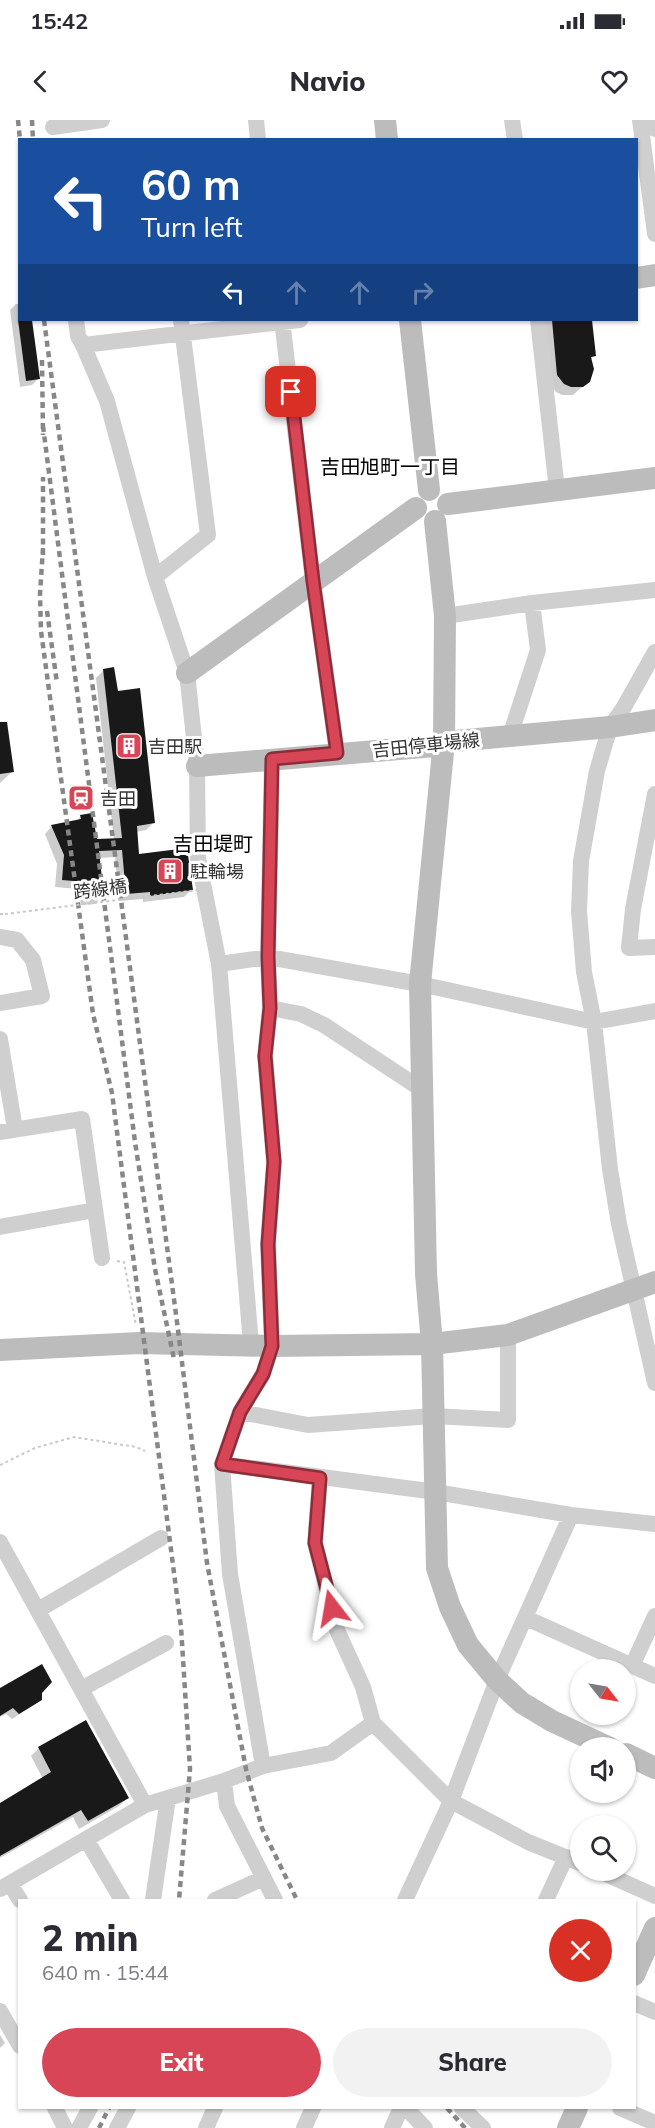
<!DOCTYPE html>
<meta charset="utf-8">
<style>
body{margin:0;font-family:Mulish,"Noto Sans JP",sans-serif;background:#f2f2f3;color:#2b2b33;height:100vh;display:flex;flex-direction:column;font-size:22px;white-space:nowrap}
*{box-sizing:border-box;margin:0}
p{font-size:20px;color:#7c7c81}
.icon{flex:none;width:33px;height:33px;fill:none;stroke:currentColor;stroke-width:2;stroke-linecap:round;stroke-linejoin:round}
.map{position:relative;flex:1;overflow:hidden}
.side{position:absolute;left:18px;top:1779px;width:618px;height:210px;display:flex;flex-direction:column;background:#fff;border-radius:0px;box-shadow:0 2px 4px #0004}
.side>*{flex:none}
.guide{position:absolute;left:18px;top:18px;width:620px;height:183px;border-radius:0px;box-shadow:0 2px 4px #0004;background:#1a4fa0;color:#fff;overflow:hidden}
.needle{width:39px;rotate:121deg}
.tools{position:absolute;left:570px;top:1539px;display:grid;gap:12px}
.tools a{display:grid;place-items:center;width:66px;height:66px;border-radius:50%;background:#fff;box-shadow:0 2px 4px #0004;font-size:30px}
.pin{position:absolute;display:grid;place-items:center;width:51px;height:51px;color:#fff;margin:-26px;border-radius:12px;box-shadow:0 3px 9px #0006}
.me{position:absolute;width:66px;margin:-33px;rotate:346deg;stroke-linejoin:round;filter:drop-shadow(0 0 4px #0008)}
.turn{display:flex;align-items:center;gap:21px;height:126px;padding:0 24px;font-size:27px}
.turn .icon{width:78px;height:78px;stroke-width:2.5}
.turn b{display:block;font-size:42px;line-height:51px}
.lanes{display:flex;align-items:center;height:57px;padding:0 24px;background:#0003;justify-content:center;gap:30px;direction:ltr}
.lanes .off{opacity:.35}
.round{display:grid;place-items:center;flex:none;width:63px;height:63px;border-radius:32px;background:#f2f2f3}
.headline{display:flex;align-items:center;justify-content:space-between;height:102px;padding:0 24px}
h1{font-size:36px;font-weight:800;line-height:45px}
.primary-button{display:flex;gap:12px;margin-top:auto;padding:12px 24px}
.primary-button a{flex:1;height:69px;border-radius:36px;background:#d84557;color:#fff;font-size:24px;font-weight:800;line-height:69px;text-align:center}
.primary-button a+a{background:#f2f2f3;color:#2b2b33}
.status{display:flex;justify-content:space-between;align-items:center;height:42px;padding:0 30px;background:#fff;direction:ltr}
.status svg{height:16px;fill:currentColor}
header{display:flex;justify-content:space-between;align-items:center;height:78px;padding:0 24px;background:#fff;font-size:27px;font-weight:800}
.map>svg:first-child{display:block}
.shadow{fill:#0003}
.building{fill:#191919}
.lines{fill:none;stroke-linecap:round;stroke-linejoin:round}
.path{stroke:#c9c9c9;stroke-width:2;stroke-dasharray:3 3;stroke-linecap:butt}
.street{stroke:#cfcfcf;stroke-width:16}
.secondary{stroke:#bcbcbc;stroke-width:22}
.rail{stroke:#878787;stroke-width:4.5;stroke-dasharray:6 4.5;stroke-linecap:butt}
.path-bridge{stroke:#c9c9c9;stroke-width:2;stroke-dasharray:3 3;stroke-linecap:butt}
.route-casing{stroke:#8c2d39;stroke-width:15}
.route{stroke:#d84557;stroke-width:10}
.labels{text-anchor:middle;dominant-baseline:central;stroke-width:6;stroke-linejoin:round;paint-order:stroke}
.street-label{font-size:18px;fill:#323232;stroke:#fff}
.poi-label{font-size:18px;fill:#323232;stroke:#fff;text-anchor:start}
.neighbourhood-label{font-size:20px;fill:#000;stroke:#fff}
</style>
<div class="status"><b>15:42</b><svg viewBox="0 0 49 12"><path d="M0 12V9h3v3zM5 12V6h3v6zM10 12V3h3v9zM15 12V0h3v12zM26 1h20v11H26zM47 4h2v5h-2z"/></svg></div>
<header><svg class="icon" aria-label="back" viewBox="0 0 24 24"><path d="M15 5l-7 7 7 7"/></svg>Navio<svg class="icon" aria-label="heart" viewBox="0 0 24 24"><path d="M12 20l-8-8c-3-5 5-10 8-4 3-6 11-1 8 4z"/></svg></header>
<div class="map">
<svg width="655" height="2008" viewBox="0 0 655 2008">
<rect width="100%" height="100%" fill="#fff"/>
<path class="shadow" d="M16,184H20V200H30L38,259L32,265L20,267L10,190Z
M543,200H590L595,235L590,240L589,261L573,275H562L556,272L549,263Z
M104,550L116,572L153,703L146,710L136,712L137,736L192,769L184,777L143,782V779L119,781L115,737L98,738L102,776L95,784L81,785L79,769L55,767L57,744L45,714L52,706L76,702L81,696L96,721L114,720L96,558Z
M0,609L13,651L0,663Z
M0,1569L41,1572V1579L34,1585L12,1599L6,1594L0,1597Z
M39,1628L127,1678L119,1686L79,1709L73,1697L0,1738V1685L43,1659L31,1636Z
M0,1915L5,1923L0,1928Z"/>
<path class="building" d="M18,200H32L40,259L26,261Z
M552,200H592L596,236L591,237L594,249L590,262L583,267H571L564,264L557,255Z
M114,547L118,571L140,568L155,703L137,706L139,734L187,728L193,770L150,776V772L126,774L122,730L99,731L104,777L89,779L86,762L62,760L64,735L51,705L81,699L80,695L92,693L97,719L122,718L103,549Z
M0,602H7L14,652L0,654Z
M42,1544L52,1562L42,1573V1580L19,1594L13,1588L0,1596V1568Z
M86,1600L129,1678L88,1701L81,1690L0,1736V1683L51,1652L38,1627Z"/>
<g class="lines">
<path class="path" d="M0,794H5
M117,1141L124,1142L136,1206
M0,1345L35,1328L74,1317L136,1327L145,1331"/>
<path class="street" d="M256,0L258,20
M512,0L515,20
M640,0L655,114
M654,0L655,9
M53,7L102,0
M76,200L78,216L83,225L107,281L155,457L187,553L197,646L198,738L219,844L251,1224
M282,200L313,461L337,633
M538,200L557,370
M83,225L300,200
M155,457L208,415L181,200
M445,496L532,483L655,470
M655,532L624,587L610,607L597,651L581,741L579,791L584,852L594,902L610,1049L619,1104L655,1263
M510,616L538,530L532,483
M655,674L633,789L629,828L655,827
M0,817L17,820L33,840L42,876L0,883
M219,844L268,837L420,864L594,902L655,891
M270,888L301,894L324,905L421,969
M0,919L15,1009
M0,1012L82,999L102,1138
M0,1107L95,1090
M240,1292L308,1305L433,1296L508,1300V1215
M222,1344L240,1292L263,1254L272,1226L268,1124L274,1042L265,936L270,888L268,837L272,639
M320,1358L315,1423L337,1510L363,1567L373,1603L451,1681L528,1722L580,1743
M0,1422L145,1685
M38,1490L161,1418
M526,1498L655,1556
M632,1546L655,1496
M81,1569L166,1523
M263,1646L230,1454L222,1344L436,1372L571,1395L655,1404
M224,1661L227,1686L275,1780
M86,1719L122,1780
M597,1750L655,1776
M10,1764L20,1780
M0,1769L145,1685L224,1661L263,1646L331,1633L373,1603
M153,1780L168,1678
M215,1780L264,1758
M405,1780L451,1681L497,1560L571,1395
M546,1780L566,1737
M634,1883L655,1892
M0,1891L20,1926
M55,1988L65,2008
M406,1988L425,2008
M462,1988L483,2008
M620,1988L655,2003
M79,2008L90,1988
M117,2008L128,1988
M206,2008L215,1988
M304,2008L313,1988
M392,2008L401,1988"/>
<path class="secondary" d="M385,0L387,20
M636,158L655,155
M410,200L429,370
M448,384L655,358
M435,401L445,496L444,622L420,864L426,1154L432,1224L437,1448L450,1487L468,1525L497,1560L522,1583L552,1601L610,1628
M187,553L416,388
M197,646L435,626L444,622L610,607L655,600
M0,1230L139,1223L272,1226L432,1224L508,1215L655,1162
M626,1634L655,1648
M634,1855L655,1808
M568,2008L577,1988"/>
<path class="rail" d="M18,0L20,20
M32,0L33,20
M44,200L177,1202L207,1443L246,1649L262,1708L297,1780
M42,240L43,315
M43,306L135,1022L155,1149L174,1239
M43,428L40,474L41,511L93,894L112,973L181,1507L190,1649L179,1780
M43,435V357
M47,491L57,563
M447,1988L465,2008
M99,2008L109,1988"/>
<path class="path-bridge" d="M5,794L198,770"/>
</g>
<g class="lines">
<g class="route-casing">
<path id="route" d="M291,272L313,461L337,633L272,639L268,837L270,888L265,936L274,1042L268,1124L272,1226L263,1254L240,1292L222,1344L320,1358L315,1423L332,1488"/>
</g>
<use href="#route" class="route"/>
</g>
<defs>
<g id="building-square" transform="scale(1.35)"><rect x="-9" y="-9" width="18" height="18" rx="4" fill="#d84557" stroke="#fff"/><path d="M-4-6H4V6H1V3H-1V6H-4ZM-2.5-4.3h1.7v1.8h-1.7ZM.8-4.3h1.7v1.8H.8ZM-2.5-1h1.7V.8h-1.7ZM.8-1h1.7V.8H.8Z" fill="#fff"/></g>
<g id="station-square" transform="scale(1.35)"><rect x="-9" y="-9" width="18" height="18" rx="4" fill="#d84557" stroke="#fff"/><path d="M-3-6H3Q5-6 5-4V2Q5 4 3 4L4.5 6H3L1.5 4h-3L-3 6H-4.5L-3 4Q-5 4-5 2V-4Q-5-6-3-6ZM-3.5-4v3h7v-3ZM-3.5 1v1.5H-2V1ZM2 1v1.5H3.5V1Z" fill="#fff"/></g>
</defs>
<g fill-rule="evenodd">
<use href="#building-square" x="129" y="626"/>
<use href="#station-square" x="81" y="678"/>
<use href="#building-square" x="170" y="751"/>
</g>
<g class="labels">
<g class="street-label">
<text transform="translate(426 625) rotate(-6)">吉田停車場線</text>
<text transform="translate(100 769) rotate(-7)">跨線橋</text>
</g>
<g class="poi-label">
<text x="148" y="626">吉田駅</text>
<text x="100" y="678">吉田</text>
<text x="190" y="751">駐輪場</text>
</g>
<g class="neighbourhood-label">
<text x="390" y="346">吉田旭町一丁目</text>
<text x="213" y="723">吉田堤町</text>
</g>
</g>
</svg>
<div class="tools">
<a><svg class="needle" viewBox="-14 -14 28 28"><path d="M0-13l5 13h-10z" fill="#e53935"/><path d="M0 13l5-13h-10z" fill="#7c7c81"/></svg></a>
<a><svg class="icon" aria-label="sound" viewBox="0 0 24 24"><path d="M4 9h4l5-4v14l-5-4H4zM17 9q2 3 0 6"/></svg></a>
<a><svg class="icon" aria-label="search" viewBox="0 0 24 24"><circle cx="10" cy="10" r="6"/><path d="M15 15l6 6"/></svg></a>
</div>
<div class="pin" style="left:291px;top:272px;background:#d93025"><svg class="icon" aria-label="arrive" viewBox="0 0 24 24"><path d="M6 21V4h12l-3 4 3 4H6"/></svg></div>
<svg class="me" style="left:332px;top:1488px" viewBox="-20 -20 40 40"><path d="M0-17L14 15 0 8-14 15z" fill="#d84557" stroke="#fff" stroke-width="4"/></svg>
<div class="guide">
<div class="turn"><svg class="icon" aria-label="left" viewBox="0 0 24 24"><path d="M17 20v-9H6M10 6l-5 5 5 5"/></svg><div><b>60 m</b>Turn left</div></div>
<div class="lanes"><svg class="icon" aria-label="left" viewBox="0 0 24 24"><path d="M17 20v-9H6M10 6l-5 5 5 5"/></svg><svg class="icon off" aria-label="ahead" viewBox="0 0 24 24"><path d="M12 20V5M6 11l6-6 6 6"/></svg><svg class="icon off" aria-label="ahead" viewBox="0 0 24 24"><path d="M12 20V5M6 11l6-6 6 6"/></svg><svg class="icon off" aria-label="right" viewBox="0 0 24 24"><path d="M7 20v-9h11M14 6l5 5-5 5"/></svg></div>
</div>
<section class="side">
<div class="headline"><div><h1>2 min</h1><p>640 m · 15:44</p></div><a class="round" style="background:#d93025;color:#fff"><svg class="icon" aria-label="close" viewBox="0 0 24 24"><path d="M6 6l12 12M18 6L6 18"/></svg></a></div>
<div class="primary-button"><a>Exit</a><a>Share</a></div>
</section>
</div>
